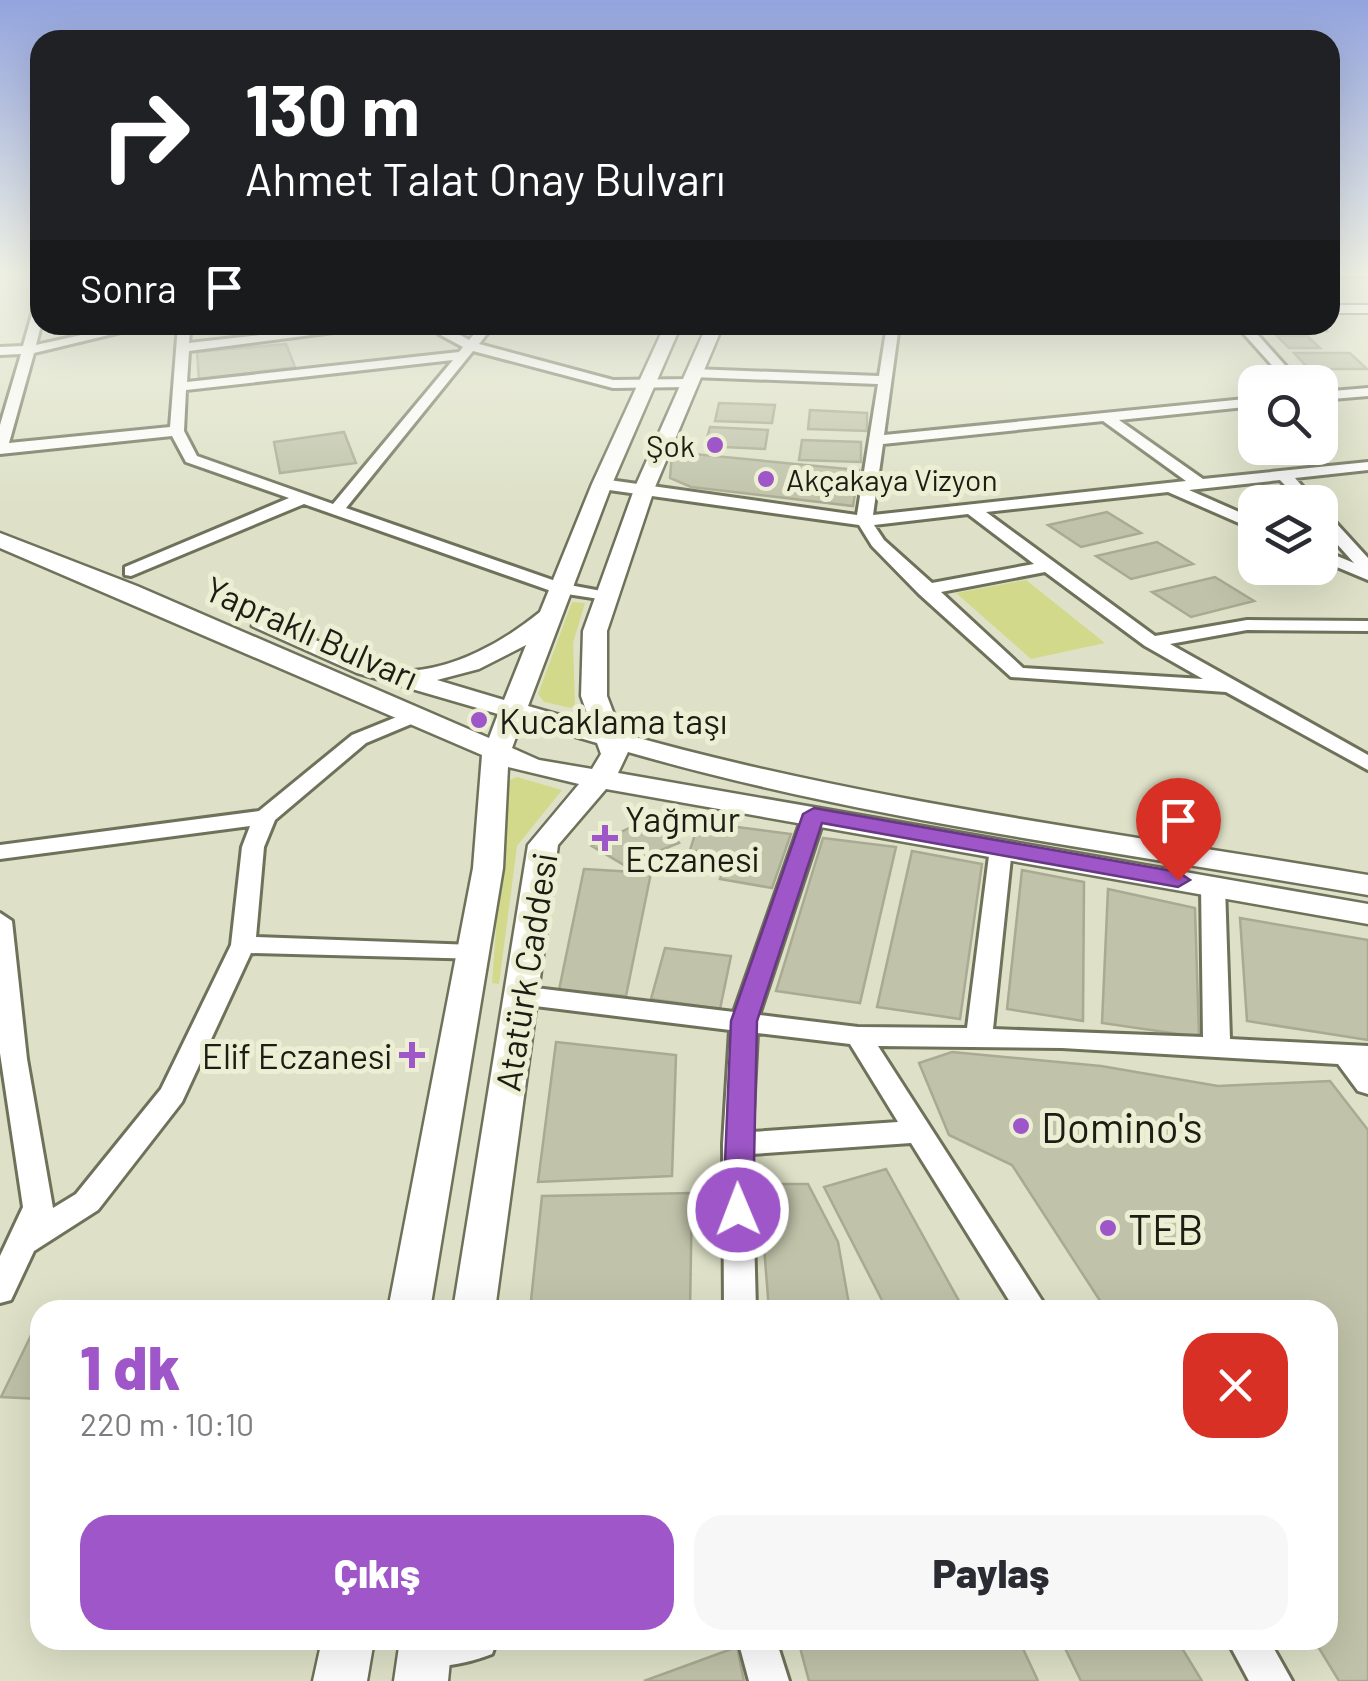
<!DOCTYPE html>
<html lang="tr">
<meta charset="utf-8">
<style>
body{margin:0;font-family:Barlow,sans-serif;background:#f7f7f7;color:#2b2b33;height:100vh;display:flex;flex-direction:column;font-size:38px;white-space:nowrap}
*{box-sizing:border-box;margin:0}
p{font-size:32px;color:#7c7c81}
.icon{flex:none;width:55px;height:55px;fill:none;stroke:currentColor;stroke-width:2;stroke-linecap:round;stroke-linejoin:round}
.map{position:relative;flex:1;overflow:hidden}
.details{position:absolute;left:30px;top:1300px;width:1308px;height:350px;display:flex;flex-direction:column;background:#fff;border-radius:30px;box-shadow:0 10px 40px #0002}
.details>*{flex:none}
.banner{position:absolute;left:30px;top:30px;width:1310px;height:305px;border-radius:30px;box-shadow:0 10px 40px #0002;background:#202124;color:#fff;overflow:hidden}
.buttons{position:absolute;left:1238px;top:365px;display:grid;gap:20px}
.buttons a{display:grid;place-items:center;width:100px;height:100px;border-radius:20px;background:#fff;box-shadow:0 10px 40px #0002;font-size:50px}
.pin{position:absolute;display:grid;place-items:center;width:85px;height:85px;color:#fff;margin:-102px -42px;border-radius:50% 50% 50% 0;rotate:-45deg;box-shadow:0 0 10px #0007}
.pin .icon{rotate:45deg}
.me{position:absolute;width:110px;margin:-55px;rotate:359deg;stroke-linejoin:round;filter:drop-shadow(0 0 8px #0008)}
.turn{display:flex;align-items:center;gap:35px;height:210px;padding:0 50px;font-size:45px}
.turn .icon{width:130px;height:130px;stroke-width:2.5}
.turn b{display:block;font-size:70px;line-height:85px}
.then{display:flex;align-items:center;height:95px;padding:0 50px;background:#0003;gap:20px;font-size:38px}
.round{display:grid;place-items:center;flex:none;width:105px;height:105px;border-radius:30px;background:#f7f7f7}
.head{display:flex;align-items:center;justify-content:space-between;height:170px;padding:0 50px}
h1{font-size:60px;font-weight:800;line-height:75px;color:#9e56c9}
.action{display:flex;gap:20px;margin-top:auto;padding:20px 50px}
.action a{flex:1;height:115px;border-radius:30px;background:#9e56c9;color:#fff;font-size:40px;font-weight:800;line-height:115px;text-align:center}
.action a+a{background:#f7f7f7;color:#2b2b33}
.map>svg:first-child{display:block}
.green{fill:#d2d98a}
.building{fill:#c0c3a9;stroke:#a8aa91;stroke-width:2.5}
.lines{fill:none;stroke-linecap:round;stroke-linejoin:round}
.minor-casing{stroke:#6f725a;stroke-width:6}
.tertiary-casing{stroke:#6f725a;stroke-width:4}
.secondary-casing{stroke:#6f725a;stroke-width:5}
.minor{fill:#fff;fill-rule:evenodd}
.tertiary{fill:#fff;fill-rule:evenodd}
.secondary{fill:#fff;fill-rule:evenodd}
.route{fill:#9e56c9;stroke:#673883;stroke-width:2.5}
.poi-dot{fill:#9e56c9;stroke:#ecefd4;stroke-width:4}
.labels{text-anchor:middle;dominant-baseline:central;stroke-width:10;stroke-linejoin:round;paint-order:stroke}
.far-poi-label{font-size:30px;fill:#1c1d13;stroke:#ecefd4;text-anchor:end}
.street-label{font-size:35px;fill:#1c1d13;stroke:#ecefd4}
.poi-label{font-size:35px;fill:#1c1d13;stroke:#ecefd4;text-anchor:start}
.near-poi-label{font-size:42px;fill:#1c1d13;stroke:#ecefd4;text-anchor:start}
</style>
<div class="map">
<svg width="1368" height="1681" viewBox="0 0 1368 1681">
<rect width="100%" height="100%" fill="#dee1c7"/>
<path class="green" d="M1026,580L1105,643L1031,659L956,593Z
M572,602L585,603L573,643L575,704L571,708L544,702L538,694Z
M517,777L562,790L517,846L499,984L492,983L507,781Z"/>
<path class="building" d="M1267,325H1321L1327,331H1273Z
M1277,336H1307L1320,348H1289Z
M286,344L295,367L199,380L197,352Z
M1294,353H1350L1367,369H1309Z
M719,403L775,405L772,423L715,421Z
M810,410L867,413V431L808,429Z
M710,427L768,430L765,449L705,446Z
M344,432L356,463L280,473L274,442Z
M802,440L861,442V462L799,460Z
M672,452L859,470L853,506L691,487L670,478Z
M1107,512L1141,533L1081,547L1048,525Z
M1157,542L1193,564L1131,579L1096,556Z
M1215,577L1254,601L1191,617L1152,592Z
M658,814L679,843L624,865L592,846Z
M699,822L791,834L772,888L720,879L727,857L690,850Z
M823,838L896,847L860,1003L776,991Z
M912,851L982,864L960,1019L877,1007Z
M584,869L651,873L626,996L559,990Z
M1022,870L1084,882L1083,1021L1007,1009Z
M1108,889L1195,908L1199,1037L1102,1023Z
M1240,918L1368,940V1040L1247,1021Z
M665,948L731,956L720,1009L651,999Z
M556,1042L676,1055L672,1176L538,1182Z
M952,1052L1101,1066L1218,1086L1330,1081L1368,1130V1681H1339L1314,1640H1328V1310H1106L1012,1165L949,1135L919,1063Z
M886,1169L964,1310H887L824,1187Z
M759,1184H808L838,1242L850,1310H769Z
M692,1193L690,1310H530L542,1196Z
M39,1319L40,1399L1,1397Z
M798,1640H1019L1038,1681H809Z
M1061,1640H1177L1202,1681H1081Z
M737,1647L744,1681H644Z"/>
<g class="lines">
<g class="minor-casing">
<path id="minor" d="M1330,271H1368V276H1330Z
M40,304L41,325L36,345L127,325H150L34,353L9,443L170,427L178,325H221L190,332L189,343L350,325H387L189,351L187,382L459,352L463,347L439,334L436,325H448L449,329L469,340L482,325H494L479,344L613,380L689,379L696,383L689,387L613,388L473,351L346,508L564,584L612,593V601L554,592L304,504L131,576L125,575V567L289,498L186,462L172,436L0,454V425L21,354L0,355V347L23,346L34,307ZM453,360L333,504L197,456L184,431L186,390Z
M887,325H899L884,435L1255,398V406L1119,420L1203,479L1368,462V470L1295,478L1316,502H1301L1280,480L1189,490L1255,519V530L1168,492L986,512L1155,636L1247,620L1368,621V631L1247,630L1170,644L1368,755V770L1226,692L1011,677L919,594L872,546L859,525L602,489L594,484L602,479L857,515L878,384L693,377L687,373L693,369L879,376ZM1103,421L1186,481L873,515L883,444ZM968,514L1034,564L932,583L884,540L874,525ZM1045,572L1145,646L1203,679L1023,668L941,592Z
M1236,325H1249L1300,382H1287Z
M1368,388V396L1320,400V392Z
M1320,510L1326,512L1368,558V580L1320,560V549L1354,563L1320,525Z
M414,710L424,716L421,720L366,743L275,820L264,847L256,937L474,945L483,947L486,953L483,959L251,953L182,1102L98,1210L34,1251L11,1300L0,1303V1256L23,1207L0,1053V913L12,921L27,1059L53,1208L76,1194L161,1089L231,945L242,847L250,826L0,859V845L259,811L352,735Z
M814,808L825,815L759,1015L858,1027L967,1028L990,848L1001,841L1012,848L993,1029L1203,1037L1201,886L1213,879L1225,886L1230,1039L1368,1046V1094L1358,1091L1338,1064L1062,1048L878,1046L1048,1310H1015L911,1143L752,1154L756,1310H724L723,1144L730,1030L519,1004L510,1001L506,995L510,989L519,986L734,1012L803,815ZM757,1033L850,1044L898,1122L752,1132Z
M409,1640H497L492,1654C469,1663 435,1671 411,1662L405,1648Z
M738,1640H776L789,1681H749Z
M1227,1640H1269L1292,1681H1249Z"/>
</g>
<g class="tertiary-casing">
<path id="tertiary" d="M1330,305H1368V313H1330Z"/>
</g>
<g class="secondary-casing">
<path id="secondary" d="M665,325H681L612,484L528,706L591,724L581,696L583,631L635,487L707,325H723L655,487L607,631V696L621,733C864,802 1119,833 1368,875V895C1123,852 867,821 628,752L618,773L1368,904V924L606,789L558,845L495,1310H453L528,845L579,784L508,767L503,868L430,1310H388L473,868L482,755L0,548V533L137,586L489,738L498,714L357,673L252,626L264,619L273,621C302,633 377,671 405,671C454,670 503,642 540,612L592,484ZM526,645L504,700L437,680L479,669ZM522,721L597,743L601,754L592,769L539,760L512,748Z
M322,1640H374L367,1681H313Z
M400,1640H452L448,1681H394Z"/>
</g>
<use href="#minor" class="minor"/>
<use href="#tertiary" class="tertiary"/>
<use href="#secondary" class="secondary"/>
</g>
<linearGradient id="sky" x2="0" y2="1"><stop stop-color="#93a4de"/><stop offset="0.54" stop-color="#f0f2e6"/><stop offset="1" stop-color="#f0f2e6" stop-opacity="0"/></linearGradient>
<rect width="1368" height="506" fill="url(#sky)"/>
<path class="route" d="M814,808L1178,872L1190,880L1178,887L822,823L757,1021L753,1210L749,1219L738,1223L727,1219L723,1210L731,1021L803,814Z"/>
<g class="poi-dot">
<circle cx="715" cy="445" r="10"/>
<circle cx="766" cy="479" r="10"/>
<circle cx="479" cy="720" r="10"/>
<path d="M600 823h10v10h10v10h-10v10h-10v-10h-10v-10h10z"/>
<path d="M407 1040h10v10h10v10h-10v10h-10v-10h-10v-10h10z"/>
<circle cx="1021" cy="1126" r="10"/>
<circle cx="1108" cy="1228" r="10"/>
</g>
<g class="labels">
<g class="far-poi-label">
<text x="695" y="445">Şok</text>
<text x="786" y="479" text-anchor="start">Akçakaya Vizyon</text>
</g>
<g class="street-label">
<text transform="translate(312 632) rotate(24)">Yapraklı Bulvarı</text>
<text transform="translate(525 972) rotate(-81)">Atatürk Caddesi</text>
</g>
<g class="poi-label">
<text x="499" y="720">Kucaklama taşı</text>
<text x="625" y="818">Yağmur<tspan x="625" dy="40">Eczanesi</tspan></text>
<text x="392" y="1055" text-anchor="end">Elif Eczanesi</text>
</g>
<g class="near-poi-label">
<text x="1041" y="1126">Domino's</text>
<text x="1128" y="1228">TEB</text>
</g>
</g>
</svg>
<div class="buttons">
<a><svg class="icon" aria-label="search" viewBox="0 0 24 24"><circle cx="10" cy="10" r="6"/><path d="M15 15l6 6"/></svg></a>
<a><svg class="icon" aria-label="layers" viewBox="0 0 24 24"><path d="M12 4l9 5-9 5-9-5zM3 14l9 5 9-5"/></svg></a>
</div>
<div class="pin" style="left:1178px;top:880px;background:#d93025"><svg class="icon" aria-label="arrive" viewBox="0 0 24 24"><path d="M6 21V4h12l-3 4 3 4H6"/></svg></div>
<svg class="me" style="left:738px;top:1210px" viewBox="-20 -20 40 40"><circle r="17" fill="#9e56c9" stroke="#fff" stroke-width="3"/><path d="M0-11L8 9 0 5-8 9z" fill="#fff"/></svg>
<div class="banner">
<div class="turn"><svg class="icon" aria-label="right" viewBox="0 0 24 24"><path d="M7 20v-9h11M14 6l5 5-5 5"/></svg><div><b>130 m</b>Ahmet Talat Onay Bulvarı</div></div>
<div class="then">Sonra<svg class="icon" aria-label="arrive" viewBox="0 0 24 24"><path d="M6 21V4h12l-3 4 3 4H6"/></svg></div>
</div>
<section class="details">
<div class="head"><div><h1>1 dk</h1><p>220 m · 10:10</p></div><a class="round" style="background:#d93025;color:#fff"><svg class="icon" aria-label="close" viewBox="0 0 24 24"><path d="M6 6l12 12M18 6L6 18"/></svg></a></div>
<div class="action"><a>Çıkış</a><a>Paylaş</a></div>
</section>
</div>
